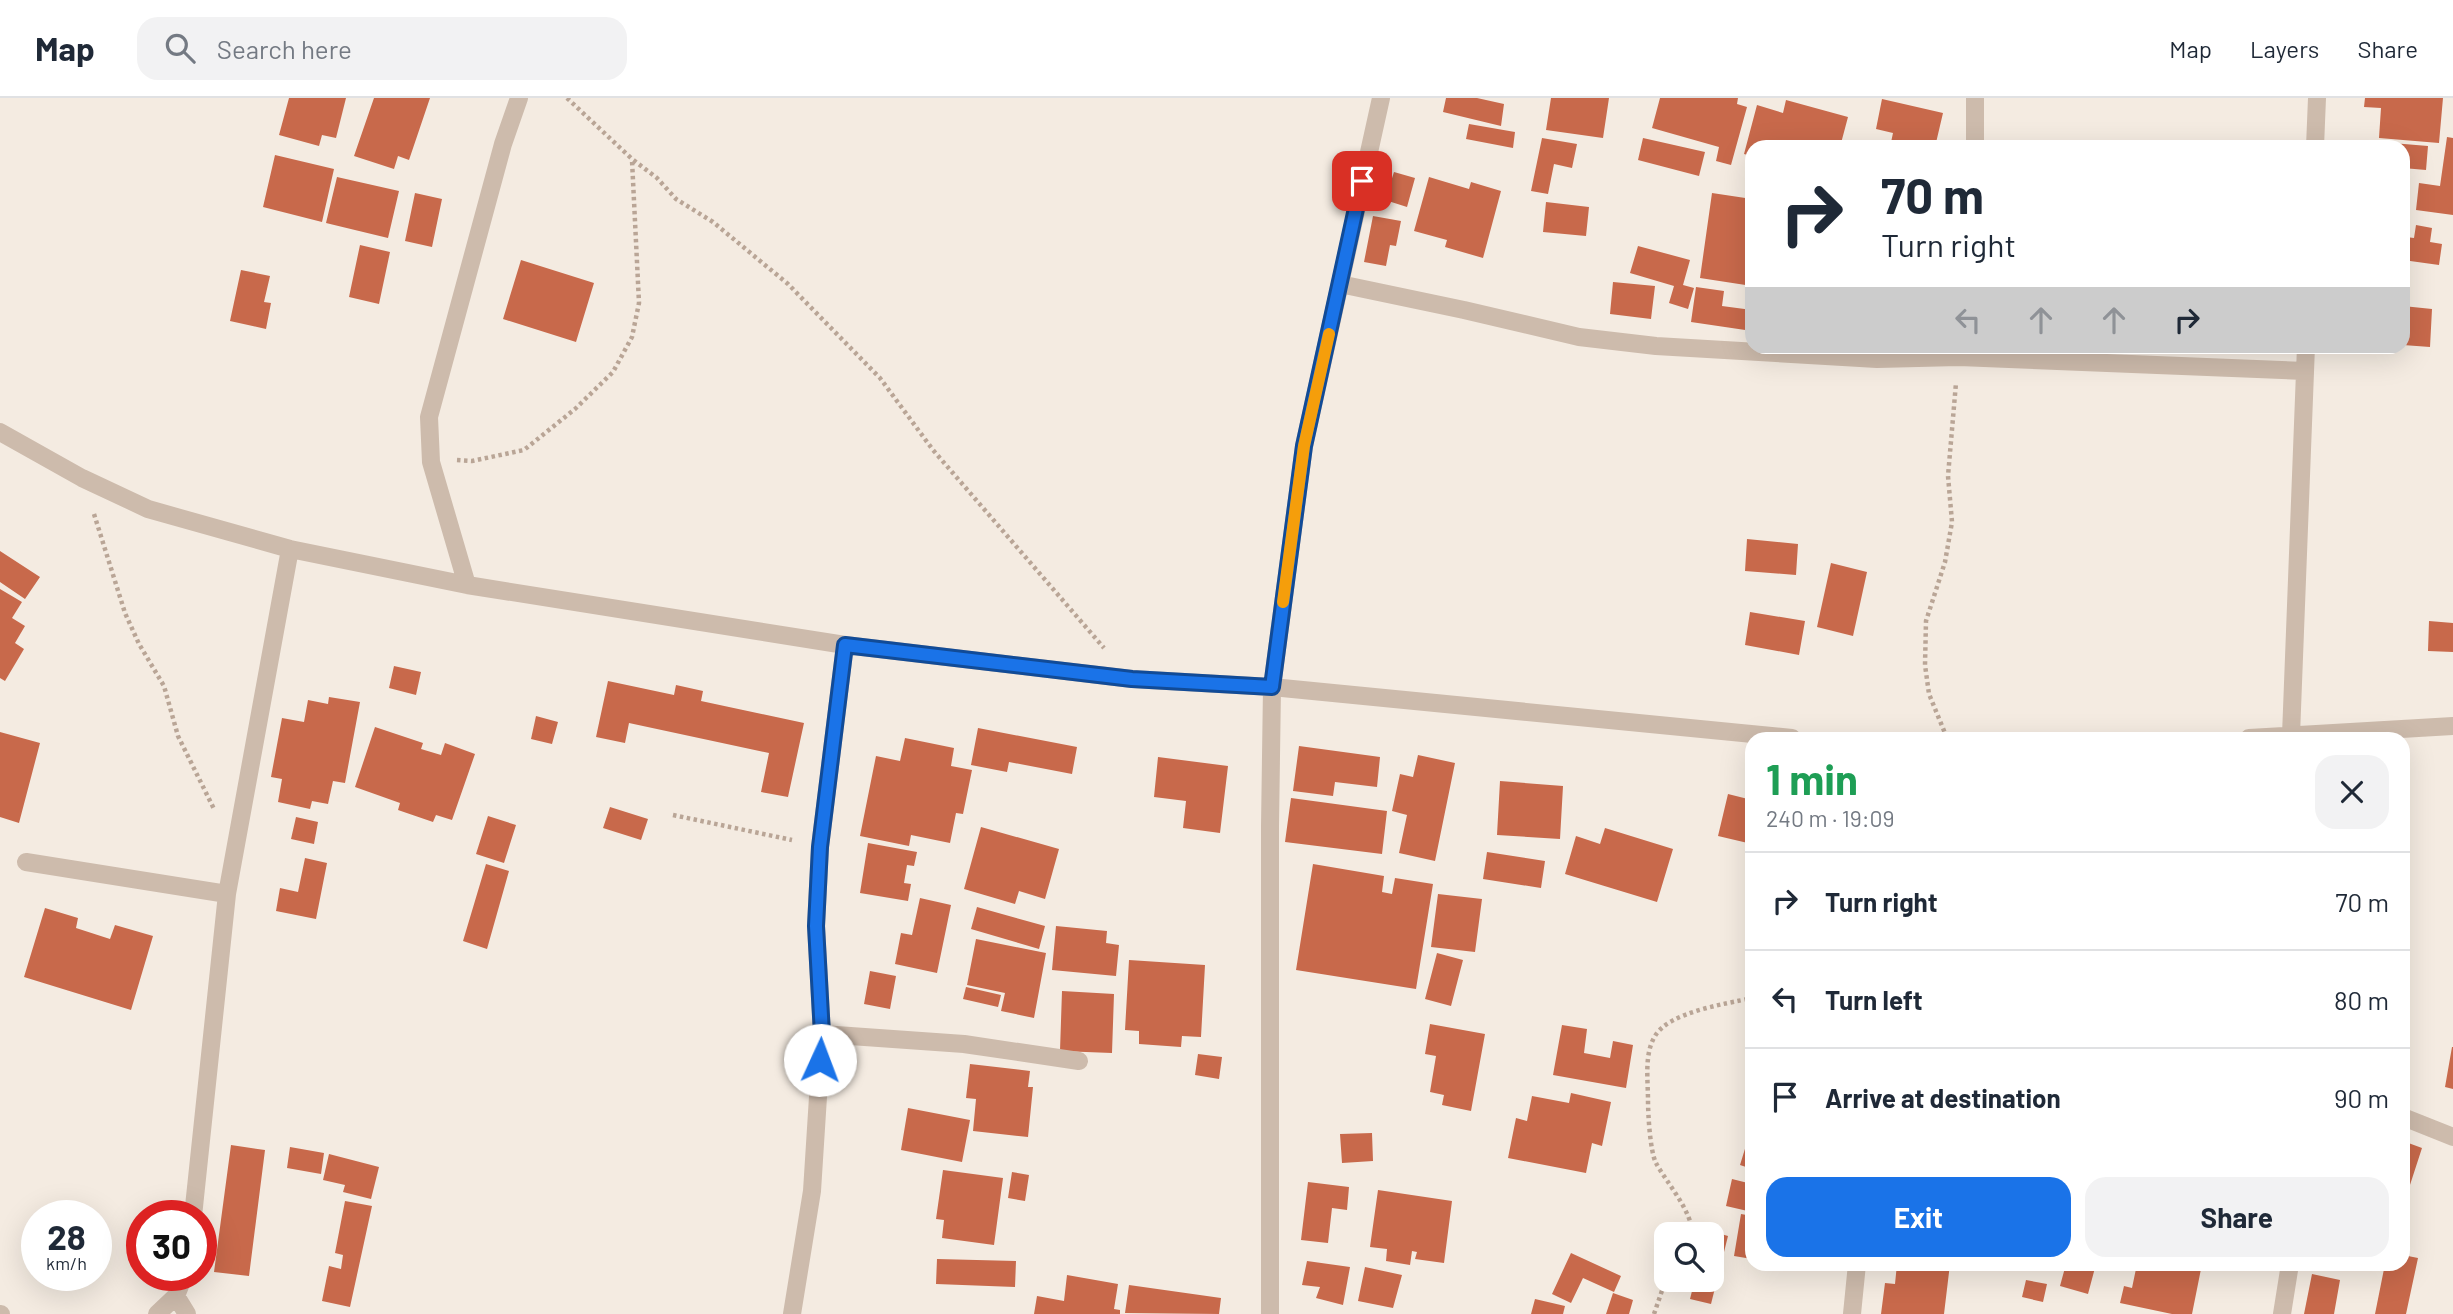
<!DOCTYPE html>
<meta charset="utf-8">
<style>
body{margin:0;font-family:Barlow,sans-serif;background:#f2f2f3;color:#1f2937;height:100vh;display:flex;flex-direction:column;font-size:26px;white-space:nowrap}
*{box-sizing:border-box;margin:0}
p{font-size:23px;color:#747a83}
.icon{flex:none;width:38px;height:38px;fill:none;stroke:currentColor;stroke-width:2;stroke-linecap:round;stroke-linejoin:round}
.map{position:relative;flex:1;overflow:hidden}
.panel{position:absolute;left:1745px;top:634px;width:665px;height:539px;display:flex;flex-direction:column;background:#fff;border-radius:21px;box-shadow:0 7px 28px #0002}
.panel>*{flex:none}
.hud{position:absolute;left:1745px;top:42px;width:665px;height:214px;border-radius:21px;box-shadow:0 7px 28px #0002;background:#fff;color:#1f2937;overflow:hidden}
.controls{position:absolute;left:1654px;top:1124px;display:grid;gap:14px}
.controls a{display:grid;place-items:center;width:70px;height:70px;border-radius:14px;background:#fff;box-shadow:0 7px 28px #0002;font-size:35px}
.speed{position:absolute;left:21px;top:1102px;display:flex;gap:14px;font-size:35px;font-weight:700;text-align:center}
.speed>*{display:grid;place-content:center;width:91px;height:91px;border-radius:50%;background:#fff;box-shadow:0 7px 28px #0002;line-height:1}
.speed small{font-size:18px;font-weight:400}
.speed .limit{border:10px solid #d22;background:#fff;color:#111}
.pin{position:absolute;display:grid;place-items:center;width:60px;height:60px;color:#fff;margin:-30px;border-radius:14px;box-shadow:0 4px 10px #0006}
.me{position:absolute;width:77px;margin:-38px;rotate:2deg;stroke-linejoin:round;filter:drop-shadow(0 0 5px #0008)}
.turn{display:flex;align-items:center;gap:24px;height:147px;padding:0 21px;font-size:32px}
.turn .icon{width:91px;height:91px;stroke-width:2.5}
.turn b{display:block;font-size:49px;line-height:60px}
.lanes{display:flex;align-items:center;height:66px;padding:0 21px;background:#0003;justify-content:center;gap:35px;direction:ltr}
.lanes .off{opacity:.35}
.round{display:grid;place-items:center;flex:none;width:74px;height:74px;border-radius:21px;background:#f2f2f3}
.headline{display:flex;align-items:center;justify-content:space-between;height:119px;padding:0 21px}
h1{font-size:42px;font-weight:700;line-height:52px;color:#1e9e55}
.action{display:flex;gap:14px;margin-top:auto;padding:14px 21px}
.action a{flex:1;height:80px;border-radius:21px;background:#1a73e8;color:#fff;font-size:28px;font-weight:700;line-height:80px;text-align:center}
.action a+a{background:#f2f2f3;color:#1f2937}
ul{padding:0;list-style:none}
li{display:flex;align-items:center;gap:21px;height:98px;padding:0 21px;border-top:2px solid #e0e1e3}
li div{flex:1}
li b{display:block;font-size:26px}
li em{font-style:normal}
header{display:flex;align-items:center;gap:42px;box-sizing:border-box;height:98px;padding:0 35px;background:#fff;border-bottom:2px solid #e0e1e3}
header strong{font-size:33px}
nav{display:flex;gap:38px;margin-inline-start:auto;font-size:24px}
.search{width:490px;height:63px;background:#f2f2f3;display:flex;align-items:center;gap:18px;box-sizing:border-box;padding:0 24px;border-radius:21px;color:#747a83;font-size:26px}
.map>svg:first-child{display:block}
.building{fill:#c8694b}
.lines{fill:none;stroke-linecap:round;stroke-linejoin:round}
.path{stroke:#b9a596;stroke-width:4.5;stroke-dasharray:3.5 3.5;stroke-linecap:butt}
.minor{stroke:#cdbbac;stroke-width:18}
.route-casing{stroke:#114b97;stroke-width:18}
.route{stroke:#1a73e8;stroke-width:12}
.slow{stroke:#f59e0b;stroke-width:12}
</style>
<header>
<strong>Map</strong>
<div class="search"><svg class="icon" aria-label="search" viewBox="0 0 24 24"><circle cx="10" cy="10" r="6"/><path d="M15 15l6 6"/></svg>Search here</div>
<nav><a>Map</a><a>Layers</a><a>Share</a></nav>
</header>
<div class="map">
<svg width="2453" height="1216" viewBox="0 0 2453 1216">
<rect width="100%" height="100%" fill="#f4ebe1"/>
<path class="building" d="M289,0H346L336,40L322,37L319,48L279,37Z
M374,0H430L409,62L398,58L394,71L354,58Z
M1446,0H1477L1504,6L1501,28L1443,14Z
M1551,0H1609L1603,40L1546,32Z
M1660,0H1738L1737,6L1747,9L1731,67L1716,63L1719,49L1652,30Z
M2365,0H2443L2439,45L2379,40L2381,10L2364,9Z
M1882,1L1943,15L1935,49H1890L1893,35L1876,31Z
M1786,2L1848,19L1840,49H1752V58L1744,56L1757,7L1783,15Z
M1469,26L1515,34L1513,50L1466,41Z
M2447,39L2453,40V117L2416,112L2419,85L2440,88Z
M1542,40L1577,46L1572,70L1554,66L1548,96L1531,93Z
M1643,40L1705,54L1699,78L1638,62Z
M2392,45L2428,48L2426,72L2403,70V49H2392Z
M275,57L334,71L322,124L263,109Z
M1394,74L1415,80L1407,109L1385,102Z
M337,79L399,93L388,140L326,125Z
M1429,79L1469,91L1471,84L1501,93L1483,160L1445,149L1447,142L1414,133Z
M415,95L442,101L432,149L405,143Z
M1712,95L1752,101V188L1700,180Z
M1546,104L1589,109L1586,138L1543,134Z
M1373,118L1401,123L1396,148L1390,147L1386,168L1364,164Z
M2416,127L2432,130L2430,144L2442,146L2439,167L2403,162L2406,139L2414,140Z
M360,147L390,154L379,206L349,199Z
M1638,148L1690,162L1683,187L1694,190L1688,211L1669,205L1674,188L1630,175Z
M521,162L594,185L576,244L503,221Z
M241,172L270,178L264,204L271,205L266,231L230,223Z
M1613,184L1655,188L1651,221L1610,216Z
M1696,189L1724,193L1722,208L1752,212V233L1691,224Z
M2403,208L2432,211L2430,249L2403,247Z
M1747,441L1798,446L1796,477L1745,473Z
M0,453L40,479L25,501L0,484Z
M1831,465L1867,474L1853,538L1817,529Z
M0,491L22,504L12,520L25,528L15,545L24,551L5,583L0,580Z
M1750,514L1805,523L1799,557L1745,547Z
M2429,523L2453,525V554L2428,553Z
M394,568L421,574L416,597L389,590Z
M608,583L674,597L676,587L703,593L701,603L804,625L788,699L761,694L769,655L629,625L625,645L596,639Z
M329,599L360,604L345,685L333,683L328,706L312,703L310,711L278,704L282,681L271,679L282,620L304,624L308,602L328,606Z
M536,618L558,624L552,646L531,641Z
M375,629L423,645L421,651L441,657L445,645L475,656L452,722L436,717L433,724L398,712L400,705L355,689Z
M978,630L1077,649L1072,676L1009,664L1007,674L971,667Z
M0,634L40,645L19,725L0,719Z
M905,640L954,650L951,668L972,672L963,716L956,715L950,745L911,737L909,748L860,738L876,658L900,663Z
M1299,648L1380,659L1377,689L1335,684L1333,698L1293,693Z
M1418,657L1455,665L1435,763L1399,755L1407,717L1392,713L1400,676L1413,679Z
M1158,659L1228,668L1220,735L1183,730L1186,703L1154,699Z
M1500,683L1563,688L1560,741L1497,737Z
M1728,696L1752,702V746L1718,738Z
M1291,700L1387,713L1382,756L1285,744Z
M610,709L648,721L641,742L603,730Z
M488,718L516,727L504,765L476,756Z
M296,719L318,724L314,746L291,741Z
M981,729L1059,751L1045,801L1019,793L1015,806L964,791Z
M1605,730L1673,751L1657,804L1565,776L1576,738L1600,746Z
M868,745L917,754L914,768L907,767L904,785L911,786L908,803L860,795Z
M1487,754L1545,763L1541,790L1483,781Z
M305,760L327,765L316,821L276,813L280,790L298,794Z
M486,766L509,773L487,851L463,843Z
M1313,766L1384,778L1382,794L1392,796L1395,780L1433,786L1416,891L1296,872Z
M1438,796L1482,801L1475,854L1431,849Z
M920,800L951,807L937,875L895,866L901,835L912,837Z
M977,809L1045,828L1039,851L971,831Z
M45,810L78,820L76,830L110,841L115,827L153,838L131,912L24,879Z
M1056,828L1107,833L1106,845L1119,847L1116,878L1052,872Z
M976,841L1046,855L1034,920L1001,913L1005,895L967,887Z
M1437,855L1463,862L1451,908L1425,901Z
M1129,862L1205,867L1201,939L1182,938L1181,949L1139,946V933L1125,932Z
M870,873L896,878L890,911L864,906Z
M966,889L1001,897L998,909L963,901Z
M1062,893L1114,896L1112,955L1060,953Z
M1430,926L1485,936L1471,1013L1442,1007L1444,997L1430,994L1436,958L1425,956Z
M1562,927L1587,931L1584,955L1610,960L1613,943L1633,947L1626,990L1553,977Z
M2452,949H2453V991L2445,989Z
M1198,956L1222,959L1219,981L1195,977Z
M970,966L1030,973L1028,989H1033L1028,1039L973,1033L976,1001L966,1000Z
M1571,995L1611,1004L1602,1048L1592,1045L1586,1075L1508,1060L1516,1020L1527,1023L1532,998L1569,1005Z
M908,1010L970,1022L962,1064L901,1052Z
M1752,1028V1071L1740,1067Z
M1372,1035L1373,1063L1342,1065L1340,1036Z
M2403,1043L2422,1050L2409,1090L2403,1088Z
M231,1047L265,1052L249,1178L214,1174Z
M290,1049L324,1055L321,1076L287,1070Z
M329,1056L379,1069L371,1101L343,1094L345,1087L323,1082Z
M943,1072L1003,1080L994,1147L942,1140L944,1122L936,1121Z
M1012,1074L1029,1077L1025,1103L1008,1100Z
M1732,1081L1752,1086V1114L1726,1108Z
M1308,1084L1349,1089L1347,1112L1332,1110L1328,1145L1301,1142Z
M1378,1092L1452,1103L1444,1165L1415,1161L1417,1154L1412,1153L1410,1167L1386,1163L1387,1151L1370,1149Z
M345,1103L372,1108L350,1209L322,1203L329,1168L341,1171L343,1157L335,1155Z
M1741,1116L1752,1118V1161L1734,1158Z
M1707,1132L1728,1138L1711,1206L1690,1201L1695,1181H1712V1136H1706Z
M1571,1155L1621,1178L1614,1194L1583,1180L1571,1205L1552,1196Z
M2403,1157L2418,1160L2406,1216H2375L2385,1166H2403Z
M937,1161L1016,1163L1015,1189L936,1186Z
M1307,1163L1350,1169L1343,1207L1316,1200L1320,1189L1302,1187Z
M1897,1166H1950L1944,1216H1881L1885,1185L1895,1186Z
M2066,1166H2096L2088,1196L2060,1188Z
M2137,1166H2202L2192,1216H2172L2120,1205L2124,1188L2132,1190Z
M1365,1169L1402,1177L1393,1210L1358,1203Z
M2312,1176L2340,1182L2334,1216H2304Z
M1067,1177L1118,1186L1114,1211L1120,1212V1216H1034L1037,1198L1064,1203Z
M2026,1182L2047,1186L2043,1204L2022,1199Z
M1129,1187L1221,1200L1219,1216L1125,1215Z
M1613,1195L1633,1202L1629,1216H1606Z
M1535,1201L1565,1208L1563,1216H1531Z"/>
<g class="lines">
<path class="path" d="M567,0L632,61L657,80L676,101L713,124L788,186L880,280L933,352L1104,550
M457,362L472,363L524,352L575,311L613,274L632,239L639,205L632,62
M94,416L125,515L139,546L164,588L178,638L214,711
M1947,640L1929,596L1925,567L1926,523L1945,464L1952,424L1948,378L1956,285
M673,717L792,742
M1692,1136C1693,1114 1666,1084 1656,1065C1650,1053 1648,1016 1648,1002C1648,982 1644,956 1655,938C1669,914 1725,906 1752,900
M1654,1216L1666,1181"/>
<path class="minor" d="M1975,49V0
M2315,49L2317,0
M1340,186L1464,212L1579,239L1656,248L1877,261L1959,259L2305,273
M0,334L82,380L148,411L290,451L467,487L845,547L1132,581L1272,589L1792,640
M467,487L431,364L429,319L503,46L519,0
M2291,637L2306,248
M2249,640L2453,628
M26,764L227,796
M822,936L964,946L1079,963
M2403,1019L2453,1039
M193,1118L227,796L290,451
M176,1198L187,1216
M0,1216H1
M157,1216L176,1198L184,1178
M792,1216L812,1093L822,936L816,828L820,749L845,547
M1270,1216V729L1272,589L1304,348L1381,0
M1852,1216L1857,1166
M2282,1216L2290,1166"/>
</g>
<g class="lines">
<g class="route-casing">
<path id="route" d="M820,962L822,936L816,828L820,749L845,547L1132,581L1272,589L1304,348L1362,83"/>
</g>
<use href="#route" class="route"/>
<path class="slow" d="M1283,504L1304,348L1329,236"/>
</g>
</svg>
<div class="controls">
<a><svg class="icon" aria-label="search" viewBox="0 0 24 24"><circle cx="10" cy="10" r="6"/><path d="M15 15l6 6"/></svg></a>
</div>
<div class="speed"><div>28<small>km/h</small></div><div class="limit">30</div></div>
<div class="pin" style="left:1362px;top:83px;background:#d93025"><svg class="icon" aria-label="arrive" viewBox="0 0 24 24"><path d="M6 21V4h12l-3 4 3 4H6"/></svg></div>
<svg class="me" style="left:820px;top:962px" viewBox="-20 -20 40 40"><circle r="19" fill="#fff"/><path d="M0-13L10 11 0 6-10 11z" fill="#1a73e8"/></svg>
<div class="hud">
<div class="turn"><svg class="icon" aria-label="right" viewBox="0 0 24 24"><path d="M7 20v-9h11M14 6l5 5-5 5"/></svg><div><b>70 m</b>Turn right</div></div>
<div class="lanes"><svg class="icon off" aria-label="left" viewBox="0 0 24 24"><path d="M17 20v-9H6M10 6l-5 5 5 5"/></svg><svg class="icon off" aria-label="ahead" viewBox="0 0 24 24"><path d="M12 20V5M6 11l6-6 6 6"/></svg><svg class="icon off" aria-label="ahead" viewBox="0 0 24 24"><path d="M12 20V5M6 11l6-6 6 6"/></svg><svg class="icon" aria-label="right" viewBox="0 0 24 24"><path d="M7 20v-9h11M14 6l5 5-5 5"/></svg></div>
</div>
<section class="panel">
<div class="headline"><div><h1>1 min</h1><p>240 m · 19:09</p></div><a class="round"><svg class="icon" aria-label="close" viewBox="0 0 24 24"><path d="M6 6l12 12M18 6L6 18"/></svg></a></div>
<ul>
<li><svg class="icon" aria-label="right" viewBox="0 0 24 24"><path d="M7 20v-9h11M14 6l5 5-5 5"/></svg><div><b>Turn right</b></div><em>70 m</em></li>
<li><svg class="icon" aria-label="left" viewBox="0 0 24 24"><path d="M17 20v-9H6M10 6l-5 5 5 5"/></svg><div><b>Turn left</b></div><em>80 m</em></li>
<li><svg class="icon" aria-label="arrive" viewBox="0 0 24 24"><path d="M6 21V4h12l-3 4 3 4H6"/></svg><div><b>Arrive at destination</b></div><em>90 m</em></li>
</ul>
<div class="action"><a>Exit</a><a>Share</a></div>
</section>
</div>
